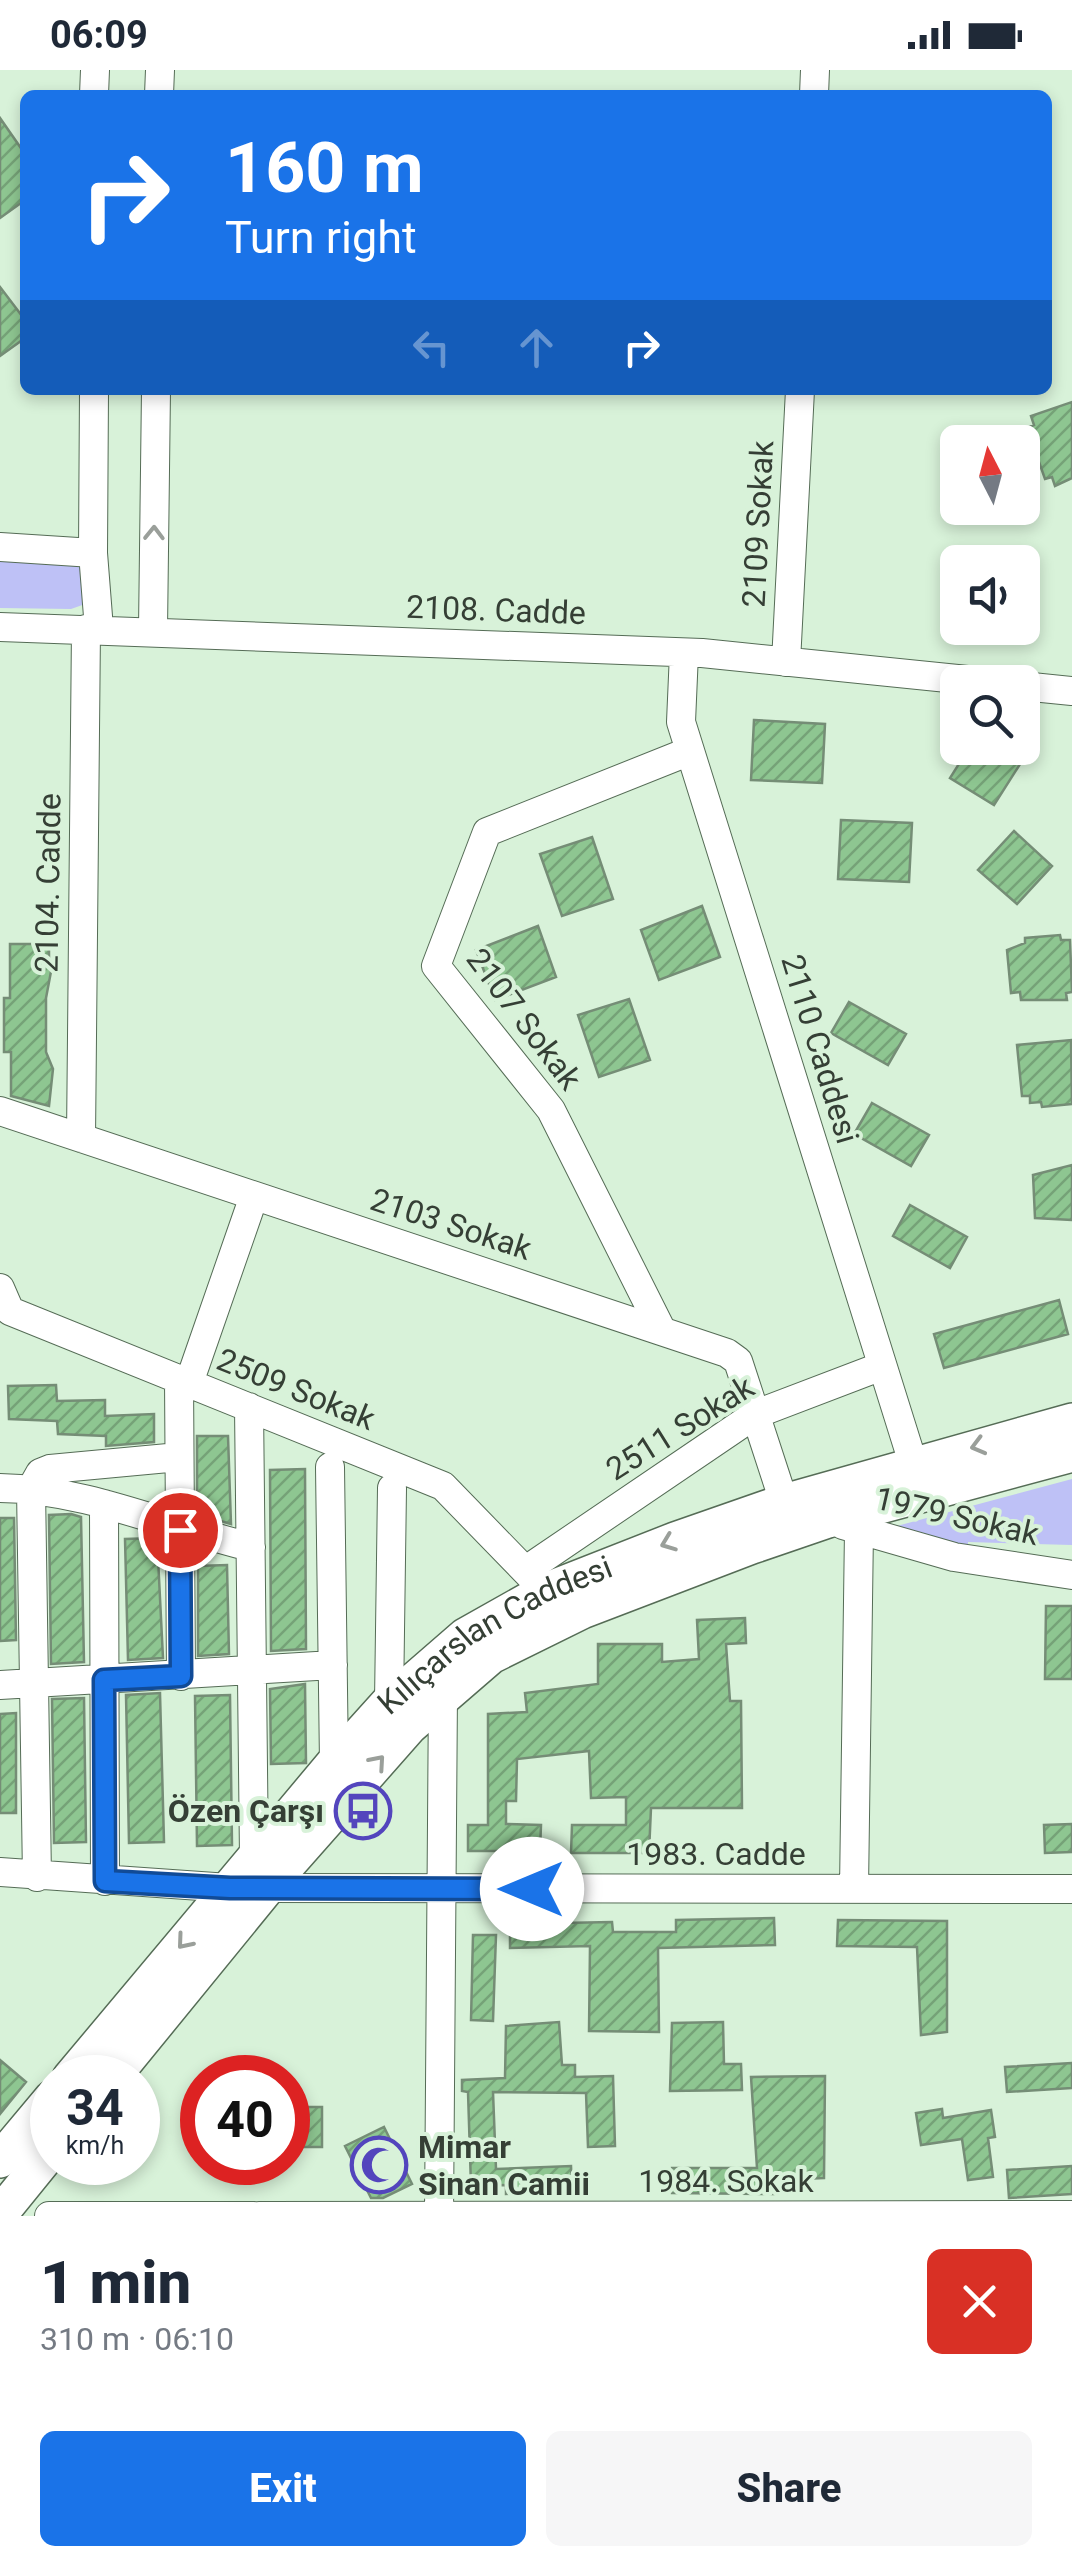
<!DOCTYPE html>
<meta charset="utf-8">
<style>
body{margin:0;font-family:Roboto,sans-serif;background:#f6f6f7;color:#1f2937;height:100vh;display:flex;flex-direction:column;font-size:38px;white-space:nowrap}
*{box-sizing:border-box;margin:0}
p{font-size:32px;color:#747a83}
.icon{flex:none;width:55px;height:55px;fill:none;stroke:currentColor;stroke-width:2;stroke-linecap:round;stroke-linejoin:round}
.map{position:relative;height:2146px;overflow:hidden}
.side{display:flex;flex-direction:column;background:#fff;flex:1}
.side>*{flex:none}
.hud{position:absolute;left:20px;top:20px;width:1032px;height:305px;border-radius:15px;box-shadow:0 5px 15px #0003;background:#1a73e8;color:#fff;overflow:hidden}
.needle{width:65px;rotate:354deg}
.fabs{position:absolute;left:940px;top:355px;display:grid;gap:20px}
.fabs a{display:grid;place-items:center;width:100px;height:100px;border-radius:15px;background:#fff;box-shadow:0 5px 15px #0003;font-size:50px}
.speed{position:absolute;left:30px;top:1985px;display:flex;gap:20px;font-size:50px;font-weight:700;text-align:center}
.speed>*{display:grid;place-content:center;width:130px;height:130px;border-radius:50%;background:#fff;box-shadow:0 5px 15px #0003;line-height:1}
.speed small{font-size:25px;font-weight:400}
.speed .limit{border:15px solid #d22;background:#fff;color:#111}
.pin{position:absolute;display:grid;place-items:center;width:85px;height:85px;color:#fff;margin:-42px;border:5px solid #fff;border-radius:50%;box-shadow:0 2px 10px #0007}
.me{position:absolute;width:110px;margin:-55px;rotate:270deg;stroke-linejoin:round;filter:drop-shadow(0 0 8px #0008)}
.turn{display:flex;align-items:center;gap:35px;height:210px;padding:0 40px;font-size:45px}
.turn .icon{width:130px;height:130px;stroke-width:2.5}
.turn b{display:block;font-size:70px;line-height:85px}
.lanes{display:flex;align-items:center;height:95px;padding:0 40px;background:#0003;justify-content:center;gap:50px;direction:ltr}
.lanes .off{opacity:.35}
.round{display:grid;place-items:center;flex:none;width:105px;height:105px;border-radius:15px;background:#f6f6f7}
.overview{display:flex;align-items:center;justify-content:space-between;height:170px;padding:0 40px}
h1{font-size:60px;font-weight:800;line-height:75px}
.primary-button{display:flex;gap:20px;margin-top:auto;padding:20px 40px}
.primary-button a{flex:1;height:115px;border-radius:15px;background:#1a73e8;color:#fff;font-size:40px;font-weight:800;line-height:115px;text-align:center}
.primary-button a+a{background:#f6f6f7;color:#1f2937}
.status{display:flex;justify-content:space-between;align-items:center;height:70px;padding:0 50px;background:#fff;direction:ltr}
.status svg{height:28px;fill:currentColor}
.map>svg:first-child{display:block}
.park{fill:#bec1f6}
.building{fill:url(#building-hatch);stroke:#758d76;stroke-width:2.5}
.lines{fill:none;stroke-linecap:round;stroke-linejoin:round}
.minor-casing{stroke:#556c56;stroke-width:30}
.major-casing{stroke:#556c56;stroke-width:38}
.minor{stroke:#fff;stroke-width:28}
.major{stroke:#fff;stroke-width:35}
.oneway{stroke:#9a9f9a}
.route-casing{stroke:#114b97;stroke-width:25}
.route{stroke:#1a73e8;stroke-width:18}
.labels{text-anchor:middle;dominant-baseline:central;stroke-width:8;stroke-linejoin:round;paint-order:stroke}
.street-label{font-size:32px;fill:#353f35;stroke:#d8f2d9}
.poi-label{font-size:32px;font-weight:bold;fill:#353f35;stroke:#d8f2d9;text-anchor:end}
</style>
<div class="status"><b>06:09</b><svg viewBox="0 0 49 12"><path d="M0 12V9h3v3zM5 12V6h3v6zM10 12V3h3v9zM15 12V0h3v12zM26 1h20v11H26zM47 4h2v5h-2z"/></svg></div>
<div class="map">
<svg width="1072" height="2146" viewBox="0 0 1072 2146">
<defs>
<pattern id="building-hatch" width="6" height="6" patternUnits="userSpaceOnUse" patternTransform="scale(2.5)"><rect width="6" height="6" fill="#8ec691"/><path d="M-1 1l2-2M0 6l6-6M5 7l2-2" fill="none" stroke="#75a277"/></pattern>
</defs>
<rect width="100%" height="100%" fill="#d8f2d9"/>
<path class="park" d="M0,488L78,492L90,508L88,533L71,539L0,538Z
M1072,1409V1475L968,1472V1482L882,1460Z"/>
<path class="building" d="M0,48L25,84V130L0,148Z
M0,217L25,250V268L0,286Z
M1072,332V408L1055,416L1052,407L1045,409L1027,358L1034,355L1031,346Z
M754,650L825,654L822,713L751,710Z
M969,678H1001L1022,691L994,735L950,708Z
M841,750L912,753L909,812L838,809Z
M1014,761L1052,796L1017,834L978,800Z
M592,767L613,829L562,846L540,784Z
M702,836L720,887L659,910L641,860Z
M538,856L556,907L495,930L476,880Z
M1060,865L1061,870H1070L1072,922L1066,923L1067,930H1021L1020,922L1011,923L1007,880L1025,873V868Z
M10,874H49V891H53L46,928V982L53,999L49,1036L11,1026V982H4V928H10Z
M629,929L650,990L599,1007L578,945Z
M849,932L906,964L888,995L831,963Z
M1071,970L1072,1034L1042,1037L1041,1032L1030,1033V1026H1022L1017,975Z
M872,1033L929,1065L911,1096L854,1064Z
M1072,1095V1150L1035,1148L1033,1105Z
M910,1135L967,1167L950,1198L893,1166Z
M1059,1230L1068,1264L944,1298L934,1264Z
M56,1315L57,1331L105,1330V1346L154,1344V1372L106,1376V1366L58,1364L57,1351L9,1349L8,1316Z
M197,1366H228L231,1454L197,1444Z
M305,1399L306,1579L271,1581L270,1400Z
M71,1444L81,1447L84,1592L51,1594L49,1445Z
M0,1448H14L16,1570L0,1571Z
M157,1468L163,1588L128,1590L125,1469Z
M227,1495L229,1584L198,1586V1496Z
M1046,1536H1072V1609H1045Z
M745,1548L746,1573L726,1574L730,1631H741L742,1738H651L649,1783H571L572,1755H626V1727L591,1728L589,1681L517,1689L516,1731H506V1754L541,1755L540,1781H468V1755H488V1644L527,1642L525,1623L598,1614V1574H662V1592L699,1589L697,1550Z
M305,1614L306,1693L271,1694L270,1619Z
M160,1623L164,1772L129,1773L126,1625Z
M230,1625L232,1775L197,1776L195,1626Z
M84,1628L86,1772L54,1773L52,1629Z
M16,1643V1743H0V1644Z
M1072,1754V1782L1045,1783L1044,1755Z
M774,1848L775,1875L658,1878L659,1962L589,1961L590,1876L510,1878V1854L612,1852L613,1862H676V1850Z
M838,1850L947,1851V1962L921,1965L917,1877L837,1876Z
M473,1865H496L493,1951L471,1950Z
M559,1952L562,1995H575V2007L613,2006L615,2076L588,2077L586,2023L493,2022L496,2099L571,2096L572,2121L506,2124V2115L471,2116L468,2022L462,2021V2010L505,2008L506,1956Z
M723,1952L724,1994H741L742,2020L670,2021L672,1953Z
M0,1990L26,2012L0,2044Z
M1072,1993V2018L1007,2022L1005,1997Z
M825,2006L824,2108L774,2110V2124L672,2123V2098H757L751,2007Z
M288,2037H322V2077H288Z
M942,2039L943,2048L991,2040L995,2067L988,2068L993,2107L968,2110L962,2069L921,2075L916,2043Z
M384,2057L412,2114L383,2128H371L345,2076Z
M1072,2096V2124L1009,2128L1007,2100Z"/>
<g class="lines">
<g class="minor-casing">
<path id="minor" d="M94,25L95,0
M159,25L160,0
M814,25L815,0
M94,320L93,483L99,559
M0,477L93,483
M0,557L702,583L987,612
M153,560L156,320
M684,583L681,652L913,1393
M786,592L800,320
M1022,616L1072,621
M0,1041L727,1283L738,1291L784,1432
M81,1068L86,559
M0,1218L10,1241L443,1416L545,1521
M662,1261L551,1040L436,896L487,762L690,681
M179,1309L181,1606
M189,1313L254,1126
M249,1337L254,1788
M330,1397L334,1693
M0,1418C87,1419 167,1457 251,1477
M104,1434L105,1811
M843,1455L954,1487L1072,1505
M526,1500L756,1344L882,1296
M0,1615L333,1595
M389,1632L392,1418
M0,1802L229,1818L1072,1819
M37,1807L31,1419L40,1403L50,1399L179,1387
M854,1819L859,1460
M49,2146H254
M259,2146L1072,2145
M439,2146L443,1622"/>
</g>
<g class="major-casing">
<g id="major">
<path id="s1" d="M70,2008L334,1693L389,1632L465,1566L545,1521L675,1470L784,1432L1072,1351"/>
<path d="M112,2008L267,1818L410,1656L491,1586L582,1541L752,1476L828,1450L1072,1384"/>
<path d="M0,2090L52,2028"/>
<path d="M0,2144L52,2080"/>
</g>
</g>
<use href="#minor" class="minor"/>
<use href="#major" class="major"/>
</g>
<defs><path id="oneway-chevron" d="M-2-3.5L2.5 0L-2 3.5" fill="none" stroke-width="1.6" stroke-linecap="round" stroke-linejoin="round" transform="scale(2.5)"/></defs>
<g class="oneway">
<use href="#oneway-chevron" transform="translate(154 463) rotate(-89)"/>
<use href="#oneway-chevron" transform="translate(978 1376) rotate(165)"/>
<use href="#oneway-chevron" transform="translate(668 1473) rotate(159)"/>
<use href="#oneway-chevron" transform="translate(378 1692) rotate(-49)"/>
<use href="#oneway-chevron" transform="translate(184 1872) rotate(130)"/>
</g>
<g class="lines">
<g class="route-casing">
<path id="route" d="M180,1460L181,1606L104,1610L105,1811L230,1818L532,1819"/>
</g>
<use href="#route" class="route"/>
</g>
<defs>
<g id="bus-ring" transform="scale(2.875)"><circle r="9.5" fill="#d8f2d9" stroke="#5345bd" stroke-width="1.5"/><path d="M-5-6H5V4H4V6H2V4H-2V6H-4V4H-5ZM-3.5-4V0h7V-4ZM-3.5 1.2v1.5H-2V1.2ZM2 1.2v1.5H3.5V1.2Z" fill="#5345bd"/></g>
<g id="mosque-ring" transform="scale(2.875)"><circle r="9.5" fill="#d8f2d9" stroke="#5345bd" stroke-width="1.5"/><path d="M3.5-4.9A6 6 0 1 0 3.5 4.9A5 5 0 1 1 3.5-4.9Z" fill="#5345bd"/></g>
</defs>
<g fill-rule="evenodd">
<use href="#bus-ring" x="363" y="1741"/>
<use href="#mosque-ring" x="379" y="2095"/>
</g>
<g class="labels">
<g class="street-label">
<text transform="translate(758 454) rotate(-87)">2109 Sokak</text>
<text transform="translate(496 540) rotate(2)">2108. Cadde</text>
<text transform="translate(48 813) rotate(-89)">2104. Cadde</text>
<text transform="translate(524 949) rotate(53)">2107 Sokak</text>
<text transform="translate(820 979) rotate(73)">2110 Caddesi</text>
<text transform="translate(451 1154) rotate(18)">2103 Sokak</text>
<text transform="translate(296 1319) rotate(22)">2509 Sokak</text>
<text transform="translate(680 1358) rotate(-32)">2511 Sokak</text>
<text transform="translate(957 1446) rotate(13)">1979 Sokak</text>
<text stroke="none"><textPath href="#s1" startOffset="620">Kılıçarslan Caddesi</textPath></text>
<text x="716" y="1784">1983. Cadde</text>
<text x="726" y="2111">1984. Sokak</text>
</g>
<g class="poi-label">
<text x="324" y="1741">Özen Çarşı</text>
<text x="418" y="2077" text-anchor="start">Mimar<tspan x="418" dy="37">Sinan Camii</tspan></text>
</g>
</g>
</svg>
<div class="fabs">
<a><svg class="needle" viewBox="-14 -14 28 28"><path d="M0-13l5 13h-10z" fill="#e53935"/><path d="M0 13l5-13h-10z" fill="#747a83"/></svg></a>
<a><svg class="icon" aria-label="sound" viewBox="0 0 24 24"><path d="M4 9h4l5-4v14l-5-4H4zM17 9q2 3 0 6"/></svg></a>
<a><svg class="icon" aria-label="search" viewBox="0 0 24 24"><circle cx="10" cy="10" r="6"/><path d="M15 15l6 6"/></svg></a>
</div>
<div class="speed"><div>34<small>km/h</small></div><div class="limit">40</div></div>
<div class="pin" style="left:180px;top:1460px;background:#d93025"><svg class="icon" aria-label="arrive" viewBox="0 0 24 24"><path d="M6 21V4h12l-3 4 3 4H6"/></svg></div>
<svg class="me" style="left:532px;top:1819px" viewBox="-20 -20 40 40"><circle r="19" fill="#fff"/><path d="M0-13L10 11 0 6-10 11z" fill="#1a73e8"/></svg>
<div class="hud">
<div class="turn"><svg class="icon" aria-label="right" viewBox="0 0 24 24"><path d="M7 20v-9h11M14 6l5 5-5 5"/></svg><div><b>160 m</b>Turn right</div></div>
<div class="lanes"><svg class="icon off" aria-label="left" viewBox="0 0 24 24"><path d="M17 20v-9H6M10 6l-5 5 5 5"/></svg><svg class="icon off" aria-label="ahead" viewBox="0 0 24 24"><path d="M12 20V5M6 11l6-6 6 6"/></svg><svg class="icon" aria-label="right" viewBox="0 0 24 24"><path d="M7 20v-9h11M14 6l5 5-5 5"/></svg></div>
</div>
</div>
<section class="side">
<div class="overview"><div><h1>1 min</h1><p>310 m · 06:10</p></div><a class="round" style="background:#d93025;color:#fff"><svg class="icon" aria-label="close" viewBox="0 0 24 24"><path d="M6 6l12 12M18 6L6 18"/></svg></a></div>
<div class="primary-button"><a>Exit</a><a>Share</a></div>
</section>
